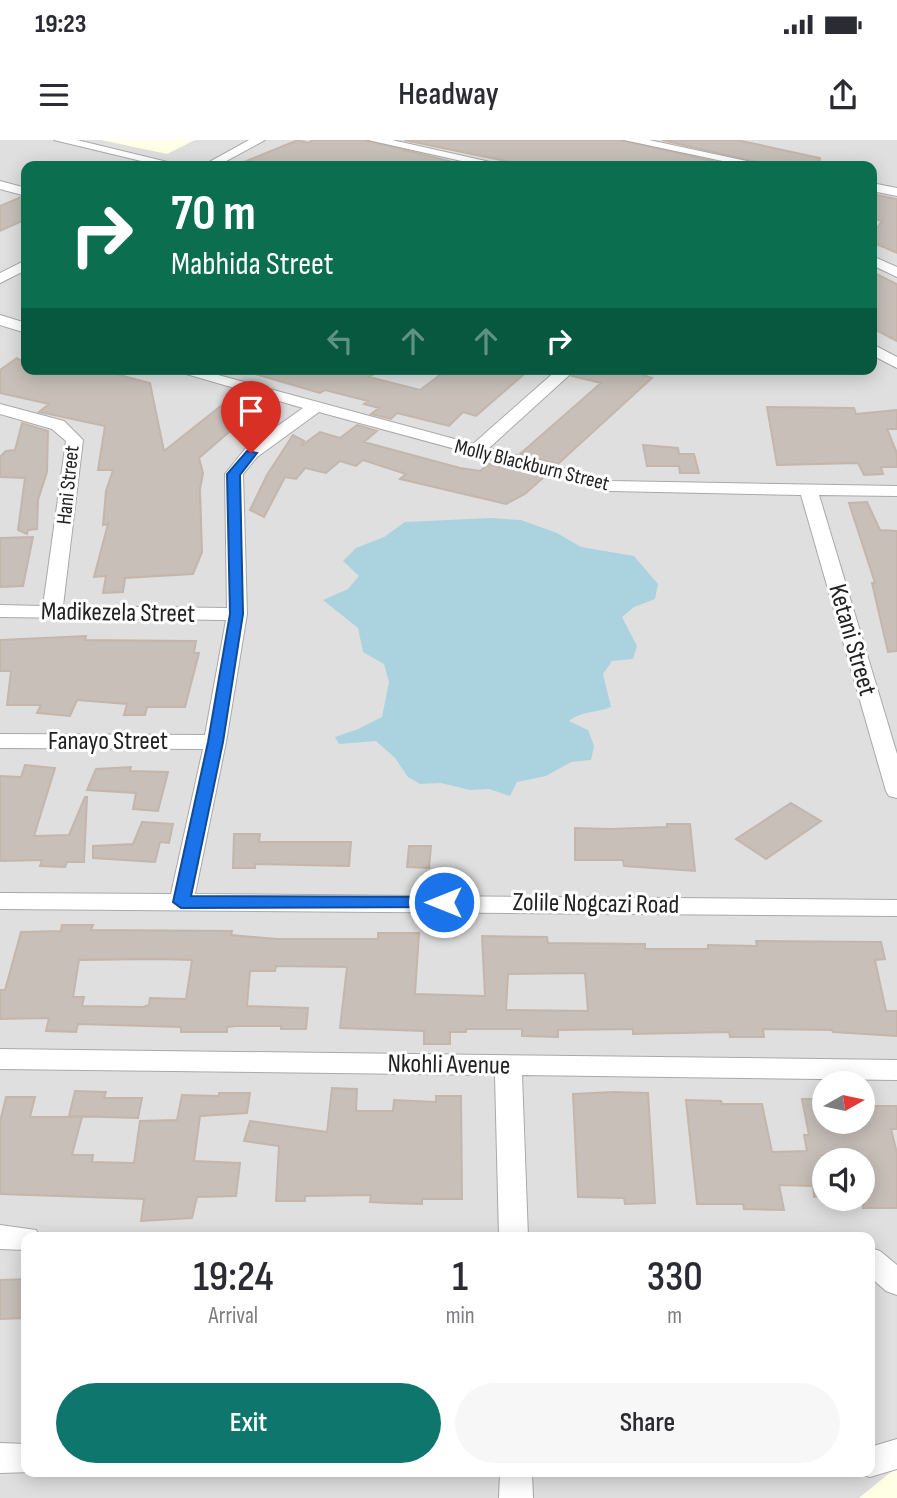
<!DOCTYPE html>
<style>
body{margin:0;font-family:"Sofia Sans Condensed",sans-serif;background:#f7f7f7;color:#2b2b33;height:100vh;display:flex;flex-direction:column;font-size:26px;white-space:nowrap}
*{box-sizing:border-box;margin:0}
p{font-size:23px;color:#7c7c81}
.icon{flex:none;width:38px;height:38px;fill:none;stroke:currentColor;stroke-width:2;stroke-linecap:round;stroke-linejoin:round}
.map{position:relative;flex:1;overflow:hidden}
.sheet{position:absolute;left:21px;top:1092px;width:854px;height:245px;display:flex;flex-direction:column;background:#fff;border-radius:14px;box-shadow:0 4px 18px #0003}
.sheet>*{flex:none}
.hud{position:absolute;left:21px;top:21px;width:856px;height:214px;border-radius:14px;box-shadow:0 4px 18px #0003;background:#0b6e4f;color:#fff;overflow:hidden}
.needle{width:46px;rotate:81deg}
.fabs{position:absolute;left:812px;top:931px;display:grid;gap:14px}
.fabs a{display:grid;place-items:center;width:63px;height:63px;border-radius:50%;background:#fff;box-shadow:0 4px 18px #0003;font-size:35px}
.pin{position:absolute;display:grid;place-items:center;width:60px;height:60px;color:#fff;margin:-72px -30px;border-radius:50% 50% 50% 0;rotate:-45deg;box-shadow:0 0 7px #0007}
.pin .icon{rotate:45deg}
.me{position:absolute;width:77px;margin:-38px;rotate:270deg;stroke-linejoin:round;filter:drop-shadow(0 0 5px #0008)}
.turn{display:flex;align-items:center;gap:24px;height:147px;padding:0 35px;font-size:32px}
.turn .icon{width:91px;height:91px;stroke-width:2.5}
.turn b{display:block;font-size:49px;line-height:60px}
.lanes{display:flex;align-items:center;height:66px;padding:0 35px;background:#0003;justify-content:center;gap:35px;direction:ltr}
.lanes .off{opacity:.35}
.eta{display:flex;justify-content:space-evenly;align-items:center;height:119px;text-align:center}
.eta b{font-size:42px;font-weight:600;line-height:49px}
.action{display:flex;gap:14px;margin-top:auto;padding:14px 35px}
.action a{flex:1;height:80px;border-radius:42px;background:#0f766e;color:#fff;font-size:28px;font-weight:600;line-height:80px;text-align:center}
.action a+a{background:#f7f7f7;color:#2b2b33}
.status{display:flex;justify-content:space-between;align-items:center;height:49px;padding:0 35px;background:#fff;direction:ltr}
.status svg{height:19px;fill:currentColor}
header{display:flex;justify-content:space-between;align-items:center;height:91px;padding:0 35px;background:#fff;font-size:32px;font-weight:600}
.map>svg:first-child{display:block}
.residential{fill:#e0dfdf;fill-rule:evenodd}
.education{fill:#ffffe5}
.water{fill:#aad3df}
.building{fill:#c7bfb8;stroke:#c4b6ab;stroke-width:2;fill-rule:evenodd}
.lines{fill:none;stroke-linecap:round;stroke-linejoin:round}
.minor-casing{stroke:#a9a9a9;stroke-width:2}
.minor{fill:#fff;fill-rule:evenodd}
.route{fill:#1a73e8;stroke:#114b97;stroke-width:2}
.labels{text-anchor:middle;dominant-baseline:central;stroke-width:6;stroke-linejoin:round;paint-order:stroke}
.far-street-label{font-size:21px;fill:#222;stroke:#fff}
.street-label{font-size:26px;fill:#222;stroke:#fff}
</style>
<div class="status"><b>19:23</b><svg viewBox="0 0 49 12"><path d="M0 12V9h3v3zM5 12V6h3v6zM10 12V3h3v9zM15 12V0h3v12zM26 1h20v11H26zM47 4h2v5h-2z"/></svg></div>
<header><svg class="icon" aria-label="menu" viewBox="0 0 24 24"><path d="M4 6h16M4 12h16M4 18h16"/></svg>Headway<svg class="icon" aria-label="share" viewBox="0 0 24 24"><path d="M12 15V3M7 8l5-5 5 5M5 13v7h14v-7"/></svg></header>
<div class="map">
<svg width="897" height="1358" viewBox="0 0 897 1358">
<rect width="100%" height="100%" fill="#f2efe9"/>
<path class="residential" d="M0,0H897V1358H0ZM26,26H872V229H26ZM824,943H863V982H824ZM824,1020H863V1059H824ZM26,1097H870V1332H26Z"/>
<path class="education" d="M101,0H195L167,14Z
M897,1327V1358H859Z"/>
<path class="water" d="M491,378L521,380L557,393L581,407L634,416L658,444L655,459L634,467L622,477L637,506L633,519L612,521L603,534L611,567C596,573 581,571 569,581L588,590L594,606L591,620L571,622L546,636L517,642L510,656L489,649L470,650L441,643L420,644L408,637L395,618L376,601L339,604L335,597L358,589L382,577L389,542L384,524L363,512L358,488L323,460L348,449L359,436L343,421L356,408L384,397L405,382Z"/>
<path class="building" d="M298,0L308,3L313,0H365L449,21L440,26H234Z
M404,0H621L735,26H530Z
M662,0H737L820,18L819,26H773Z
M872,54L897,59V113L872,102V95L882,81L872,78Z
M21,57L26,58V79L0,91V66Z
M872,132L897,144V201L872,188Z
M17,218L26,223V229H97L150,243L164,311L222,265L251,273L199,318L203,333L200,349L202,412L193,434L125,438L123,452L103,453L106,436L94,437L108,384L103,385L106,351L113,330H98L105,286L39,272L49,264L0,253V230Z
M256,229H383L369,237L420,250L448,229H530L476,276L463,272L449,286L397,273L391,279L371,274L379,268L364,264L368,261L325,250L320,253L255,234Z
M579,229H625L652,238L558,324L520,314L601,243L572,236Z
M767,267L854,268L856,274L897,270V289H887L897,313V327H881L883,334L864,335L858,323L777,325Z
M22,283L48,291L47,332L38,360L37,389L28,390L27,394L18,390L25,338L0,337V317L6,311L15,310Z
M357,285L377,291L364,302L460,328L480,331L489,324L503,328L506,326L545,336L525,354L506,364L400,339L406,334L363,320L356,326L340,321L326,333L305,328L296,339L285,337L264,377L250,370L267,335L293,295L304,301L301,306L320,292L340,298Z
M643,305L678,308L679,314H694L699,333H680L679,326H647Z
M867,362L880,390L897,391V511L888,512L872,443H875L849,363Z
M33,397L23,446L0,447V398Z
M86,496L85,500L196,501L194,513H199L185,567H147L145,575H124L127,564L77,560L70,576L37,573L41,565H7L11,531H0V500Z
M25,625L55,628L34,696L69,695L85,657H87L84,722H67L65,727L40,726L42,720L0,721V636L21,637Z
M131,627L130,631L168,632L158,671L133,669L136,653L87,650L96,629Z
M791,663L821,681L766,719L736,699Z
M142,682L173,684L169,703L160,702L155,722L93,718V706L133,704Z
M667,684H690L695,731L624,726L623,720H575V688L610,689L667,687Z
M234,694H260L259,702H351L349,726L255,724V728H233Z
M409,706H431L429,728L407,727Z
M62,785H93L91,790L232,791L231,795L277,799H378V793H419L415,854L485,856L482,796L547,797L548,803L645,804V809H708V805L757,806L756,801L881,802L885,819L875,820L886,871H897V896L833,892L832,890L763,889L764,897H730L729,892L633,894V889L558,890V897L522,896V889H466V892H450V904H424V891L340,888L347,827L276,826L275,831H250L247,866L308,868L306,889H281V886H236L227,887V892H181V887L78,884L76,892L46,891L49,878L0,879V850H5L21,792L61,791ZM157,819L192,820L186,859L150,858L149,865L143,867L82,866L84,857H73L79,820ZM585,833L588,871L506,870L508,834Z
M332,948L357,949L356,971H393L394,960L436,962V956H461L462,1059H422V1064L388,1063L370,1062L371,1055L305,1056V1061H276L279,1006L244,1001L250,981L327,992Z
M75,951L106,952L104,958H142L138,978L69,976Z
M614,952L648,953L655,1063L625,1064L624,1058L578,1057L573,954Z
M219,953H250L247,973L200,976L194,1021L240,1023L236,1056L197,1057L192,1078L141,1081L144,1059L0,1054V982L6,957H35L30,977H82L72,1015H93L92,1022L134,1023L140,981L177,980L182,955L219,956Z
M802,959H824V982H863V966H897V989H891L897,1013V1068H863V1020H824V1056L814,1057L813,1046L779,1045L784,1070L744,1069L743,1064H697L686,960L721,961L722,964H762L772,1012L807,1011L804,995H809Z
M26,1139V1178L0,1179V1140Z"/>
<g class="lines">
<g class="minor-casing">
<path id="minor" d="M54,0H77L184,26H162Z
M249,0H265L217,26H202Z
M368,0H392L508,26H484Z
M624,0H649L770,26H746Z
M0,41L26,48V56L0,49Z
M872,43L897,48V56L872,51Z
M872,116L897,127V137L872,125Z
M26,120V130L0,143V133Z
M0,175L26,183V193L0,185Z
M872,204L897,217V228L872,215Z
M169,229H196L473,304L558,229H576L489,308L611,341L897,346V356L819,355L897,614V658L889,656L886,651L801,355L610,351L319,272L257,317L243,334L247,474L226,602L195,754L897,760V776L0,769V753L171,754L203,609L0,608V594L205,595L226,480L0,477V465L43,466L66,301L52,289L0,274V264L64,281L83,300L63,466L227,468L225,334L245,309L303,268Z
M0,909L897,920V940L522,935L528,1097H499L495,935L0,929Z
M0,1085L36,1090L40,1097H26V1110L0,1109Z
M870,1108L880,1111L897,1125V1155L886,1151L870,1137Z
M897,1299V1329L870,1337L859,1333L870,1332V1307Z
M0,1303L26,1304V1332H32L0,1333Z
M500,1332H532L533,1358H499Z"/>
</g>
<use href="#minor" class="minor"/>
</g>
<path class="route" d="M247,311L257,313L240,335L243,474L223,602L191,756L444,757L452,762L450,767L181,768L173,762L208,602L230,474L227,334Z"/>
<g class="labels">
<g class="far-street-label">
<text transform="translate(532 325) rotate(14)">Molly Blackburn Street</text>
<text transform="translate(68 345) rotate(-84)">Hani Street</text>
</g>
<g class="street-label">
<text transform="translate(118 473) rotate(1)">Madikezela Street</text>
<text transform="translate(852 500) rotate(74)">Ketani Street</text>
<text x="108" y="601">Fanayo Street</text>
<text transform="translate(596 764) rotate(1)">Zolile Nogcazi Road</text>
<text transform="translate(449 925) rotate(1)">Nkohli Avenue</text>
</g>
</g>
</svg>
<div class="fabs">
<a><svg class="needle" viewBox="-14 -14 28 28"><path d="M0-13l5 13h-10z" fill="#e53935"/><path d="M0 13l5-13h-10z" fill="#7c7c81"/></svg></a>
<a><svg class="icon" aria-label="sound" viewBox="0 0 24 24"><path d="M4 9h4l5-4v14l-5-4H4zM17 9q2 3 0 6"/></svg></a>
</div>
<div class="pin" style="left:251px;top:313px;background:#d93025"><svg class="icon" aria-label="arrive" viewBox="0 0 24 24"><path d="M6 21V4h12l-3 4 3 4H6"/></svg></div>
<svg class="me" style="left:444px;top:762px" viewBox="-20 -20 40 40"><circle r="17" fill="#1a73e8" stroke="#fff" stroke-width="3"/><path d="M0-11L8 9 0 5-8 9z" fill="#fff"/></svg>
<div class="hud">
<div class="turn"><svg class="icon" aria-label="right" viewBox="0 0 24 24"><path d="M7 20v-9h11M14 6l5 5-5 5"/></svg><div><b>70 m</b>Mabhida Street</div></div>
<div class="lanes"><svg class="icon off" aria-label="left" viewBox="0 0 24 24"><path d="M17 20v-9H6M10 6l-5 5 5 5"/></svg><svg class="icon off" aria-label="ahead" viewBox="0 0 24 24"><path d="M12 20V5M6 11l6-6 6 6"/></svg><svg class="icon off" aria-label="ahead" viewBox="0 0 24 24"><path d="M12 20V5M6 11l6-6 6 6"/></svg><svg class="icon" aria-label="right" viewBox="0 0 24 24"><path d="M7 20v-9h11M14 6l5 5-5 5"/></svg></div>
</div>
<section class="sheet">
<div class="eta">
<div><b>19:24</b><p>Arrival</p></div>
<div><b>1</b><p>min</p></div>
<div><b>330</b><p>m</p></div>
</div>
<div class="action"><a>Exit</a><a>Share</a></div>
</section>
</div>
